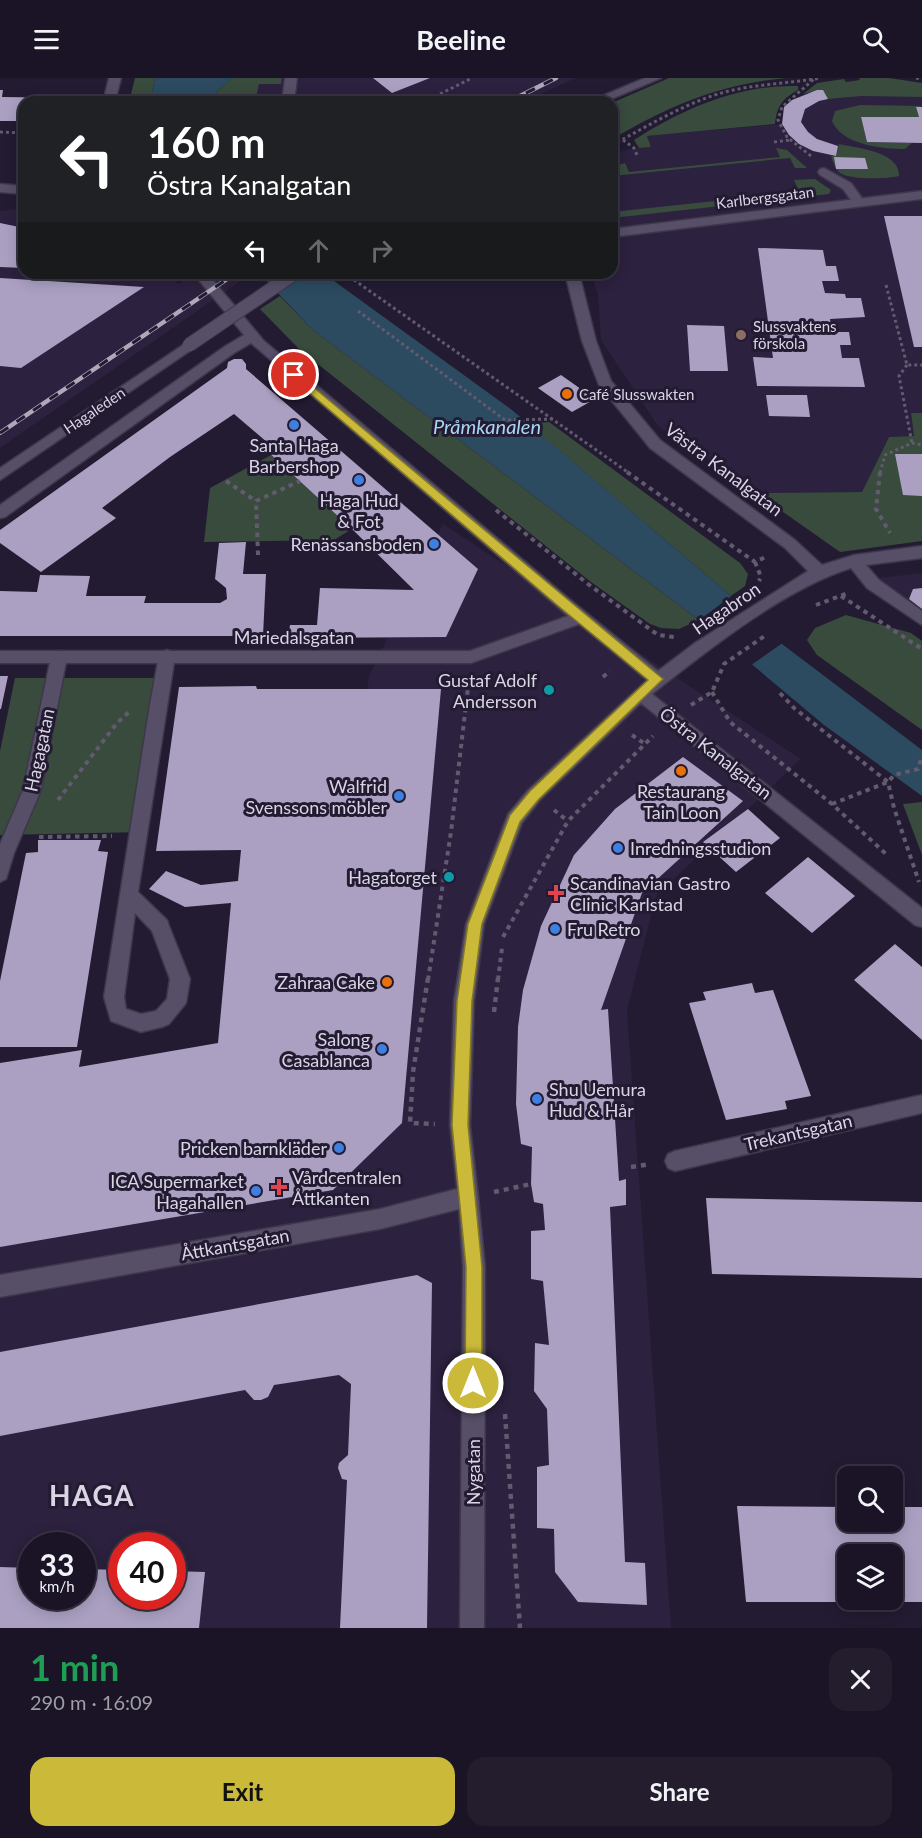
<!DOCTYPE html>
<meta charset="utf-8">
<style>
body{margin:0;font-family:Lato,sans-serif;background:#231d2e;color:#f1f3f6;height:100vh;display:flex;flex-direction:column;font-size:22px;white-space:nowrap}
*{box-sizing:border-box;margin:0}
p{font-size:20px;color:#9f9ea7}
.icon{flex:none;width:33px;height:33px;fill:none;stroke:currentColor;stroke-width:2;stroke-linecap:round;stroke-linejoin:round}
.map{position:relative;height:1550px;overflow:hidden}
.side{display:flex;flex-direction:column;background:#1a1426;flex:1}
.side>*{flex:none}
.hud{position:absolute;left:18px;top:18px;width:600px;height:183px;border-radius:18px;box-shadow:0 3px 15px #0003,0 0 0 2px #383343;background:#202124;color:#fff;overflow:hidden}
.controls{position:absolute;left:837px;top:1388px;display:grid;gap:12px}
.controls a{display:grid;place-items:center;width:66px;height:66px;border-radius:12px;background:#1a1426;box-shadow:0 3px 15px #0003,0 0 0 2px #383343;font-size:30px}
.speed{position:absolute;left:18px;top:1454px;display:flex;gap:12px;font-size:30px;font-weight:700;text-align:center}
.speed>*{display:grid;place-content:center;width:78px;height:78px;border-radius:50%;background:#1a1426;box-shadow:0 3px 15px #0003,0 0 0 2px #383343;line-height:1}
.speed small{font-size:15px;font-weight:400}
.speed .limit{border:9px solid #d22;background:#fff;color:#111}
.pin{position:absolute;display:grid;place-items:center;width:51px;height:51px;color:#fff;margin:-26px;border:3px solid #fff;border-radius:50%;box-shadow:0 2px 6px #0007}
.me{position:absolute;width:66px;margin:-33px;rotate:0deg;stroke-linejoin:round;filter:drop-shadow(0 0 4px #0008)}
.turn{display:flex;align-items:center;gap:21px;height:126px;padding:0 30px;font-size:27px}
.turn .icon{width:78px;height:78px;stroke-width:2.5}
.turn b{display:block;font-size:42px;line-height:51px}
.lanes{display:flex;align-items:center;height:57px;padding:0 30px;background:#0003;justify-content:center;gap:30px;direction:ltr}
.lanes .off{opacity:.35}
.round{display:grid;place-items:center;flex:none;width:63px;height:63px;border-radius:18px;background:#231d2e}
.headline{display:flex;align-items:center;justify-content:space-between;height:102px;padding:0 30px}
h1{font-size:36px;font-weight:700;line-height:45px;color:#1e9e55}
.button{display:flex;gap:12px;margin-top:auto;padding:12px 30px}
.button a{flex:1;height:69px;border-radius:18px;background:#cbba39;color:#111;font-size:24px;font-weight:700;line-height:69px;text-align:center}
.button a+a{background:#231d2e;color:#f1f3f6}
header{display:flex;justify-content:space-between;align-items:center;height:78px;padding:0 30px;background:#1a1426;font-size:27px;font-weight:700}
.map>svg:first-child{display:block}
.built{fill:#2c213e;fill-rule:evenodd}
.green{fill:#384b3d}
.water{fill:#2c4a60}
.pier{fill:#231b32}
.building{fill:#aba0c2;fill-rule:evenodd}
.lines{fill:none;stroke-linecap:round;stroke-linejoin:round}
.lane-casing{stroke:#3e374a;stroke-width:3}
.street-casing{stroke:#3e374a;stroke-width:3}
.secondary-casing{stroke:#3e374a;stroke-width:3}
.path-far2{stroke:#625b70;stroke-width:3;stroke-dasharray:3 3;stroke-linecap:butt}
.path-far1{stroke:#625b70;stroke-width:4;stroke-dasharray:4.5 4.5;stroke-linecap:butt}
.path{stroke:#625b70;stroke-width:4.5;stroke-dasharray:5 5;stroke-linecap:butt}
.lane{fill:#574e68;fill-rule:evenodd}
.street{fill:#574e68;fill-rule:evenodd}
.secondary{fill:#574e68;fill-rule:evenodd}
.rail-casing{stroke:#aea8ba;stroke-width:4.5}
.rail{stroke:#231b32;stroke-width:3;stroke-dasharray:10;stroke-linecap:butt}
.secondary-bridge-casing{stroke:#3e374a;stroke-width:15;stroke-linecap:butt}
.secondary-bridge{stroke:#574e68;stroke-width:13}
.route{fill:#cbba39;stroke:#847925;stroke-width:1.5}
.education-dot{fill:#8d6e63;stroke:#231b32;stroke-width:2}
.food-dot{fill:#e8710a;stroke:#231b32;stroke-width:2}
.shop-dot{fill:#3f7fe0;stroke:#231b32;stroke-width:2}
.culture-dot{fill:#0f9aa8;stroke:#231b32;stroke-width:2}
.health-dot{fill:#e0444e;stroke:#231b32;stroke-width:2}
.labels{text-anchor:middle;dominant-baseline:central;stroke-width:6;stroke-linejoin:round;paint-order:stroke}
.far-street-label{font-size:15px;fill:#dad5e5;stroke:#231b32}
.far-poi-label{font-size:15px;fill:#dad5e5;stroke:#231b32;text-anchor:start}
.poi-label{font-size:18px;fill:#dad5e5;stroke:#231b32;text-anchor:end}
.street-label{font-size:18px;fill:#dad5e5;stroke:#231b32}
.water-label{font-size:20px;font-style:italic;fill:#aad5f6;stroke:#231b32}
.near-district-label{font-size:28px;font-weight:bold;letter-spacing:1.5px;fill:#dad5e5;stroke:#231b32}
</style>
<header><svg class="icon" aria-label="menu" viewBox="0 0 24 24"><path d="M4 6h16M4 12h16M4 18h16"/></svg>Beeline<svg class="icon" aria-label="search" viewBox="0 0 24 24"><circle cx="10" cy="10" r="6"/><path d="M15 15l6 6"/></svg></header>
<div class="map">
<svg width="922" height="1550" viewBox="0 0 922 1550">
<rect width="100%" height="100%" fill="#231b32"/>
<path class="built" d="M282,0H576L524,24H255L259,5L281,6Z
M817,12H922V335H911L914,358L889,359L862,414L756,415L658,348L601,262L598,217L591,195H612V77L628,71L651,69L647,58L782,46L784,29L792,22Z
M24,130V195H170L178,206L195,195H252L0,370V133Z
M443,446L801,681L656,818L627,932L671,1550H0V1084L320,1030L369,598ZM32,1467H82V1518H32ZM122,1467H172V1518H122Z
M922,495V538L871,501Z"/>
<path class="green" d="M135,0H155L150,24H129Z
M233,0H282L281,6H259L255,24H212L218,12Z
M669,0H786C717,7 672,27 612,61V25Z
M859,0H889L922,5V19L861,18L828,21L822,12L803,16L817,5L844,1L846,4L860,2Z
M798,8V12C782,21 777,28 775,46L647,58L651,69L639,70L634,62C682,31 739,6 798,8Z
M860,27L922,28L916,30L919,39H861L867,64L912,65L905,71C882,71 842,67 832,43L835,33Z
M839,66C856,70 900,73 899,98C888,101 849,102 840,95C835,91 833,84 831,78H836Z
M776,70L787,72L807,90H795L790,80L612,98V89L625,85L629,94L780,79Z
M815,101L831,112L829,116L612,140V134L799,114L794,102Z
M280,218L313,252L699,542L679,551L661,550L650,546L591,504L299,271L260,231Z
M911,335H922V463L840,474L756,415L862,414L889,359L914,358Z
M549,344L740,485L748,496L745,508L731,518L528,346Z
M271,377L352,451L334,462L204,464L210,410Z
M846,537L911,555L922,563V652L817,577L807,562L815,550Z
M15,600H169L144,754L0,757V673Z
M922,724V777L903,726Z"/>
<path class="water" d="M155,0H233L218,12L212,24H150Z
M259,195H323L512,332L731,518L782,566L922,672V718L824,647L699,542L313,252Z"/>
<path class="pier" d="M734,516L784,564L750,588L697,544Z"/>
<path class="building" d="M373,0H430L392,15Z
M0,12H3L2,19L85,20L84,24H24V43H0Z
M817,12H823L828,21L819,23L805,31L801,44L808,54L817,61L838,68L836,78L813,73L799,66L789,57L782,46L784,29L792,22Z
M916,29H922V65L867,64L861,39H919Z
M834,79L865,80L868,91H836Z
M884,138H922V269H914Z
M0,145L24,150V190L0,189Z
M758,170L823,172L826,188H836L839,203H822L825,215L845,216L846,220H861L865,239L830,241L832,254H849L851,267H840L842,280H859L865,309L757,308L753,279L773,280Z
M0,200L144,209L21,290L0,288Z
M687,247L724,248L728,293H690Z
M234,281H242L246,286V291L478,491L446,559L288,560L290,547H317L320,510L414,512L352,451L268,374L275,371L234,336L170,379L102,430L116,440L41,494L0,465V452L227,290L228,284Z
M561,297L595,321L572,334L538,310Z
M766,317H807L810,339L769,338Z
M895,376H922V418L903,417Z
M246,464L243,496H266L263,558H0V513L37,514L40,497L90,498L86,518H146L144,525H220L227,521L226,510L215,501L219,465Z
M922,510V531L909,521L913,511Z
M0,598H8L1,631H0Z
M256,608L257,611H441L402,1045L333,1112L0,1169V985L82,972L79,989L218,965L231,825L185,829L149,811L166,793L201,807L238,803L241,772L156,773L179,609Z
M683,679L743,723L642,815L601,932L608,931L619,1103L626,1101V1127L610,1129L625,1484L645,1485L647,1527L578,1524L555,1494L554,1451L537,1450V1389L549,1387L547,1331L534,1313L535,1265L549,1267L543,1203L531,1201V1153L545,1152L543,1126L534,1124L531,1106L532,1069L521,1066L516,1026L518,949L523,912L541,848L574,777L615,731Z
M748,731L780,760L736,794L703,764Z
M38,762H101L98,773L108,774L77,969H0V903L26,775L38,774Z
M808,779L855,818L812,855L765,815Z
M895,866L922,889V962L854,902Z
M752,905L755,915L773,912L811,1018L785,1023L787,1031L726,1042L689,925L706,922L703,914Z
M706,1120L922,1124V1200L712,1196Z
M417,1197L432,1205L427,1550H340L347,1402L342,1401L338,1390L339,1385L348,1377L351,1306L339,1297L274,1307L268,1319L261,1322H254L245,1312L0,1358V1274Z
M737,1428L848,1429V1443H892V1429H922V1524H746ZM848,1476H892V1521H848Z
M0,1489L32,1490V1518H82V1491L122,1492V1518H172V1493L205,1494L199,1550H0Z"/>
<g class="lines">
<g class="lane-casing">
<path id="lane" d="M824,90L851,105L864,123L862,126H854L843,111L820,97L818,94L820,91Z
M167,572L173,574L175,578L138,814L167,842L169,848L190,901L186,925L169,946L162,949L141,954L111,943L104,919L150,626L159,578L161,574ZM135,835L152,853L170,901L167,921L156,933L141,936L126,931L124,919Z
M59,573L65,575L67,579L41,712L14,775L6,801L0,804V766L23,712L51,579L53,575Z"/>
</g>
<g class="street-casing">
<path id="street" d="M109,0H121L115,24H103Z
M285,0H297L294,24H282Z
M0,106L24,108V116L0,114Z
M922,113V121L612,159V151Z
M193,195H207L264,263L568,520L658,593L695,565L808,493L785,470L650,370L599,307L582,263L565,195H579L596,263L611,303L660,362L795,462L822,487L854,477L922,468V480L866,487L879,502L922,533V547L867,510L851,490C784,511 708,572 652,616L922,830V849L915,847L641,625L540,722L522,745L484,846L474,923L470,1047L478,1118L475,1125L468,1128L461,1125L458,1118L450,1047L454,923L466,846L508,736L528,712L647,602L579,546L471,585H0V573H470L568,538L251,265L234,275L5,439L0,440V427L224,269L244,257Z
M922,1017V1035L675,1093L668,1090L665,1083L668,1076L675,1073Z"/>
</g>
<g class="secondary-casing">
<path id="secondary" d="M645,0H661L604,24H588Z
M189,263L196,267L194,270L0,402V390Z
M468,1108L475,1111L478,1118L485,1189L484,1550H460L463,1189L459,1131L380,1151L0,1219V1197L380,1131Z"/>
</g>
<path class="path-far2" d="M916,0L922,1
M424,24L472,0
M0,54L24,55
M623,62L634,70L637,77
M774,64L790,62
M612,67C650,47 688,23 729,13C759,6 791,5 821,0
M811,78L787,59L778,42L782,29L814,1
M344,195L629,395
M369,195H396
M886,207L907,287H922
M358,233L505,342L554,341
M907,287L899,298L912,365
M880,395L885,377L912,365L922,367"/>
<path class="path-far1" d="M627,394L755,484L768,478
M880,394L876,431L890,455
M226,403L256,423
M496,432L588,506L658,557L674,559
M258,477L256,423L300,403
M755,484L761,499L759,503
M841,518L922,571
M816,527L848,515
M603,599L610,593
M712,614L730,644L832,726L886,776
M780,615L794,630L888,704L894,730L919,804
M691,627L712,614L724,586L766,557
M632,657L645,666
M58,722L117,645L130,633
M832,726L888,704L894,697L918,691L922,678
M554,732L568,743
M39,759L112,758
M503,859L568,743L653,658
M428,902L451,754L469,601
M498,902L502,870"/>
<path class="path" d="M428,900L413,994L410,1045L435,1046
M494,934L498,900
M631,1089L650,1086
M494,1114L531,1106
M505,1336L520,1550"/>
<use href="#lane" class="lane"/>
<use href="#street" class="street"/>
<use href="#secondary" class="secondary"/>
<g class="rail-casing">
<path id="rail" d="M508,24L556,0
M0,355L236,195"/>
</g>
<use href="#rail" class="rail"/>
<g class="secondary-bridge-casing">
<path id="secondary-bridge" d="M189,267L295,195"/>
</g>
<use href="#secondary-bridge" class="secondary-bridge"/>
</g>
<path class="route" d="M294,293L663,601L539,721L520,744L482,846L472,923L468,1047L482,1189V1305L479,1311L473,1313L467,1311L465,1305L466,1189L452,1047L457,923L468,846L510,737L530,713L648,602L557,527L291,299L289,297Z"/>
<circle class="education-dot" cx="741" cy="257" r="6"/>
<g class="food-dot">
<circle cx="567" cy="316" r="6"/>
<circle cx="681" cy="693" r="6"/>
<circle cx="387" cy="904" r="6"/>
</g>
<g class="shop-dot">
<circle cx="294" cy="347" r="6"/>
<circle cx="359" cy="402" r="6"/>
<circle cx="434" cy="466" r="6"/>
<circle cx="399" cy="718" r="6"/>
<circle cx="618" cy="770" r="6"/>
<circle cx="555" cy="851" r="6"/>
<circle cx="382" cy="971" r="6"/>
<circle cx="537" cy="1021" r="6"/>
<circle cx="339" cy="1070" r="6"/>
<circle cx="256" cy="1113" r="6"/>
</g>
<g class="culture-dot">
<circle cx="549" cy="612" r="6"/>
<circle cx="449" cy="799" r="6"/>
</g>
<g class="health-dot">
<path d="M553 806h6v6h6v6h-6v6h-6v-6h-6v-6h6z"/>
<path d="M276 1100h6v6h6v6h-6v6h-6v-6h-6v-6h6z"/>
</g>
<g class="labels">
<g class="far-street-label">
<text transform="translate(765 119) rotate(-7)">Karlbergsgatan</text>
<text transform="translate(94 332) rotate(-34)">Hagaleden</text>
</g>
<g class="far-poi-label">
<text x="753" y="248">Slussvaktens<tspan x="753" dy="17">förskola</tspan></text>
<text x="579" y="316">Café Slusswakten</text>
</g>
<g class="poi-label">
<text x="294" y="367" text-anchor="middle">Santa Haga<tspan x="294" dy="21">Barbershop</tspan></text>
<text x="359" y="422" text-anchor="middle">Haga Hud<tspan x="359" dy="21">&amp; Fot</tspan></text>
<text x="422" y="466">Renässansboden</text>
<text x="537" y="602">Gustaf Adolf<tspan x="537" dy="21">Andersson</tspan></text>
<text x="387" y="708">Walfrid<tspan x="387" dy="21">Svenssons möbler</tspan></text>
<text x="681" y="713" text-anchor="middle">Restaurang<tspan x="681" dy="21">Tain Loon</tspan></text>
<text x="630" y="770" text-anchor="start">Inredningsstudion</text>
<text x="437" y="799">Hagatorget</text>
<text x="570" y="805" text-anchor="start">Scandinavian Gastro<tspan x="570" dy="21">Clinic Karlstad</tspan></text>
<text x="567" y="851" text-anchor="start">Fru Retro</text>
<text x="375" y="904">Zahraa Cake</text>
<text x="370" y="961">Salong<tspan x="370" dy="21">Casablanca</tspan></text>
<text x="549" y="1011" text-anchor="start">Shu Uemura<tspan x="549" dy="21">Hud &amp; Hår</tspan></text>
<text x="327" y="1070">Pricken barnkläder</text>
<text x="292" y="1099" text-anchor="start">Vårdcentralen<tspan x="292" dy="21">Åttkanten</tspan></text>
<text x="244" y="1103">ICA Supermarket<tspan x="244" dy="21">Hagahallen</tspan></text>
</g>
<g class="street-label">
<text transform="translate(724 391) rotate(37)">Västra Kanalgatan</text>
<text transform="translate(726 530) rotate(-34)">Hagabron</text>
<text x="294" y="559">Mariedalsgatan</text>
<text transform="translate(39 672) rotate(-78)">Hagagatan</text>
<text transform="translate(716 675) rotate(38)">Östra Kanalgatan</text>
<text transform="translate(798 1054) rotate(-13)">Trekantsgatan</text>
<text transform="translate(235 1166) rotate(-10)">Åttkantsgatan</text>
<text transform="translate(473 1394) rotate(-90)">Nygatan</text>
</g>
<g class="water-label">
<text x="487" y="348">Pråmkanalen</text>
</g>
<g class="near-district-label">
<text x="92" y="1417">HAGA</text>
</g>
</g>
</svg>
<div class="controls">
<a><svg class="icon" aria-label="search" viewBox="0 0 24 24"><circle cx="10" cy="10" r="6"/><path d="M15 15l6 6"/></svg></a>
<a><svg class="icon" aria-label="layers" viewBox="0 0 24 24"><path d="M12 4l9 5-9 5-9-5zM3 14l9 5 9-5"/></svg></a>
</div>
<div class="speed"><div>33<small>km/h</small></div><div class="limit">40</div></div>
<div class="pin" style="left:294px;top:297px;background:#d93025"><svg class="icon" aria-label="arrive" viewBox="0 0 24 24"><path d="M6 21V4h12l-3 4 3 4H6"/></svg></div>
<svg class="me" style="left:473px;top:1305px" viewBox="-20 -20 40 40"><circle r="17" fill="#cbba39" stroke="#fff" stroke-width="3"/><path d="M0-11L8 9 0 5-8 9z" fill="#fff"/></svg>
<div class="hud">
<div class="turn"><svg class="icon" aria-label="left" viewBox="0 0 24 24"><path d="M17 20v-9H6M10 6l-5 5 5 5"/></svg><div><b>160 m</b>Östra Kanalgatan</div></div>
<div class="lanes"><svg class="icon" aria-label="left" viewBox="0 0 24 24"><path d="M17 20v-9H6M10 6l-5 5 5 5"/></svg><svg class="icon off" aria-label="ahead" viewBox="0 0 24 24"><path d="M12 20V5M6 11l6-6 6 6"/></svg><svg class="icon off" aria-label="right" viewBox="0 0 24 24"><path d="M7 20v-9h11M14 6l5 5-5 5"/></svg></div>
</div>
</div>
<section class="side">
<div class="headline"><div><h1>1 min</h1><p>290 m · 16:09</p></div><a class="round"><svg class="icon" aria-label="close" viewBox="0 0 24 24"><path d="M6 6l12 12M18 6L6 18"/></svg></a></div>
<div class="button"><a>Exit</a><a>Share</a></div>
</section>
